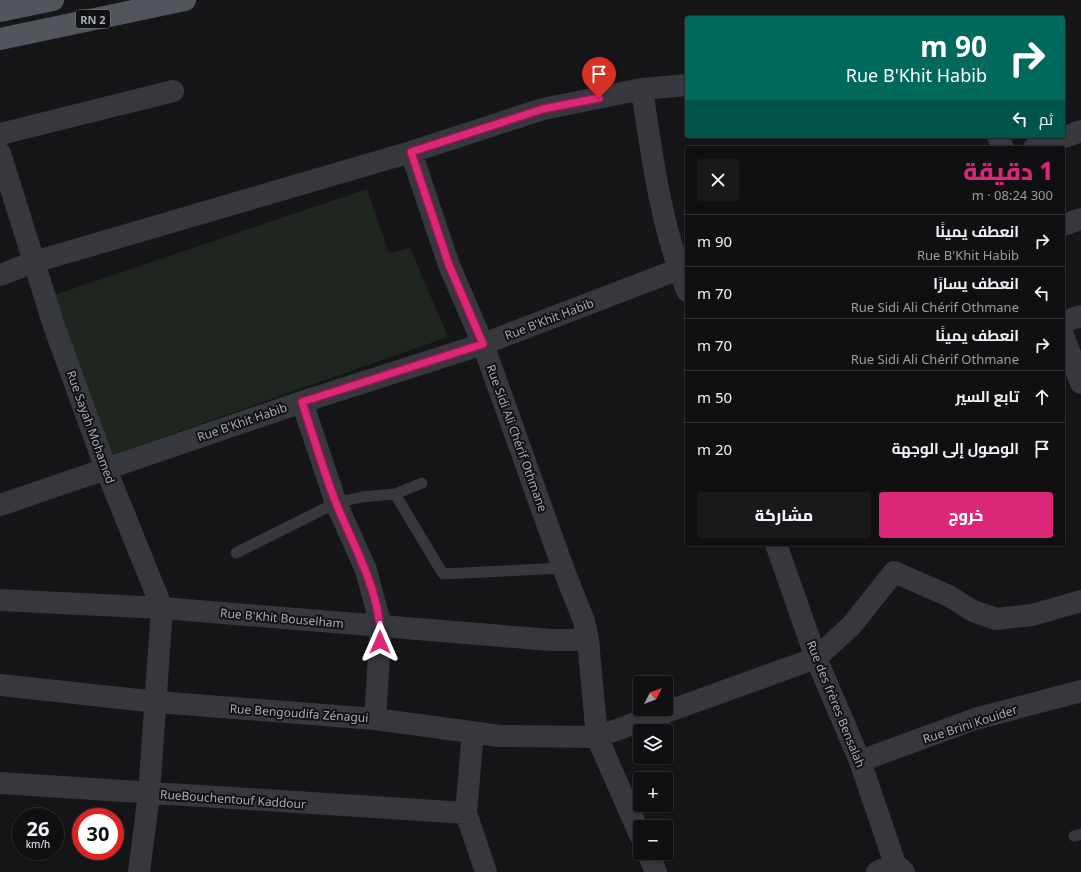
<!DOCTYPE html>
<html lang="ar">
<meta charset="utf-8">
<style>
body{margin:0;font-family:"Noto Sans",Cairo,sans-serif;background:#19191b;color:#f1f3f6;direction:rtl;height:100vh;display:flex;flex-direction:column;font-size:15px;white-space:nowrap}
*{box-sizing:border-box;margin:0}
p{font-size:13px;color:#9c9d9f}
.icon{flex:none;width:22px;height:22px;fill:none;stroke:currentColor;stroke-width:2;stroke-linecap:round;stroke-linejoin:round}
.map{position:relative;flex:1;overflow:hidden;direction:ltr}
.drawer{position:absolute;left:685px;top:146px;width:380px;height:400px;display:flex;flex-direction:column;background:#101012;border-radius:4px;box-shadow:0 1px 3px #0004,0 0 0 1px #303032;direction:rtl}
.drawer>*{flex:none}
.top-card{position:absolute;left:685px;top:16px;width:380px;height:122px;border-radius:4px;box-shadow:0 1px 3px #0004,0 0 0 1px #303032;direction:rtl;background:#00695c;color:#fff;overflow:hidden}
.needle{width:26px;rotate:48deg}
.buttons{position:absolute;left:633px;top:676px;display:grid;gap:8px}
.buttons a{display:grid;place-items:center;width:40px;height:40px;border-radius:4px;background:#101012;box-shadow:0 1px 3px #0004,0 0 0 1px #303032;font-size:20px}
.speed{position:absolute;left:12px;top:808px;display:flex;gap:8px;font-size:20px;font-weight:700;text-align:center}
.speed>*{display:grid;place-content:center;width:52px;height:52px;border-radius:50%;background:#101012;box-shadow:0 1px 3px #0004,0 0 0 1px #303032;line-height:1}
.speed small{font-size:10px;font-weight:400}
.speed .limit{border:6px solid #d22;background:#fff;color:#111}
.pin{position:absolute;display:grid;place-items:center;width:34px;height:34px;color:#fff;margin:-41px -17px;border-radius:50% 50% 50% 0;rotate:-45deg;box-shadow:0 0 4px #0007}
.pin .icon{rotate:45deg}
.me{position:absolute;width:44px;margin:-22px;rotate:0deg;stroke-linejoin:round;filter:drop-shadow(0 0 3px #0008)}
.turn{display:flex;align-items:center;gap:14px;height:84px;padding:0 12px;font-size:18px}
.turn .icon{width:52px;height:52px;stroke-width:2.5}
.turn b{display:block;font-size:28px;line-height:34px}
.then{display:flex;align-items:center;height:38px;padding:0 12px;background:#0003;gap:8px;font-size:15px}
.round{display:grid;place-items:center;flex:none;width:42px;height:42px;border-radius:4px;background:#19191b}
.head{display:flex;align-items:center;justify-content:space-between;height:68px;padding:0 12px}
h1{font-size:24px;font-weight:800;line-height:30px;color:#db2777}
.action{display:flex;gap:8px;margin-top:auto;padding:8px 12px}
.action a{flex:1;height:46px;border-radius:4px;background:#db2777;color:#fff;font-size:16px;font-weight:800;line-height:46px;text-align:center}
.action a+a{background:#19191b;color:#f1f3f6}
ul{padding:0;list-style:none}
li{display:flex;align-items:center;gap:12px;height:52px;padding:0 12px;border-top:1px solid #303032}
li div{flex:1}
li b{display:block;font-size:15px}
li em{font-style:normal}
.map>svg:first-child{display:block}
.green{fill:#1e261f}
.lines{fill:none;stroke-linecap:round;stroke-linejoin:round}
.lane{stroke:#37383d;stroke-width:11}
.street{stroke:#37383d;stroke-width:22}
.primary{stroke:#53555c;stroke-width:22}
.route-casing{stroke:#8e194d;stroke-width:10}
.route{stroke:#db2777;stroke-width:7}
.labels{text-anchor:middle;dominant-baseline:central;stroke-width:4;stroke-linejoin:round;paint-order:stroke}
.shield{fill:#111113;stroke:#7b7e86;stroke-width:1}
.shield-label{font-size:11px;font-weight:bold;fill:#a8adb8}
.street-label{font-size:12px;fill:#a8adb8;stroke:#111113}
</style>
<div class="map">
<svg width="1081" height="872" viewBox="0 0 1081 872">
<rect width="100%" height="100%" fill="#161618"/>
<path class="green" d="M367,189L389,253L410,248L448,337L109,456L54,295Z"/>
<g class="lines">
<path class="lane" d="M395,494L443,574L563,568
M236,553L336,503L361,497L395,494L422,483
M1074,836L1081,834"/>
<path class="street" d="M642,89C652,158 661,226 687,291
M0,134L173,91
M998,136L1003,148
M1034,148L1081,131
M0,153L54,326L106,469L162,608L149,794L139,872
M1063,225L1081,219
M0,275L34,262L411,152
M1063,322L1081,316
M1063,335L1081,383
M302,402L336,503L366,570L381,626L375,719
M0,505L302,402L483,344L687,266
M776,544L816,658L860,761L895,864
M0,600L162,608L551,640H588
M0,685L157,702L375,719L500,736L597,737L816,658L851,626L894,572L949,596L973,611L996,619L1032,615L1081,601
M473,732L466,813L486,872
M860,761L975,719L1081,691
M0,783L466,813
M640,835L597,737L588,640L584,621L563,568L483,344L449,265L411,152L543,109L642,89L687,85
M648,853L656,872
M877,872L895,864L904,872"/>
<path class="primary" d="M0,11L53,0
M0,39L185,0"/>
</g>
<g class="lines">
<g class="route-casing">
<path id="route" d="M380,642C383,596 353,545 336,503C323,470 313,435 302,402L483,344L449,265L411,152L543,109L599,98"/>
</g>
<use href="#route" class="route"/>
</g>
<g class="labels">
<rect class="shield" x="76" y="10" width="34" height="18" rx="3"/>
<g class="shield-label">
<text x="93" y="19">RN 2</text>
</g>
<g class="street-label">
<text transform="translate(549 319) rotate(-21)">Rue B'Khit Habib</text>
<text transform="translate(242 422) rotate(-19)">Rue B'Khit Habib</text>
<text transform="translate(91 427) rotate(70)">Rue Sayah Mohamed</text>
<text transform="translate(517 438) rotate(70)">Rue Sidi Ali Chérif Othmane</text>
<text transform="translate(282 618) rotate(5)">Rue B'Khit Bouselham</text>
<text transform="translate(836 704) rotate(68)">Rue des frères Bensalah</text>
<text transform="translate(299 713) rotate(4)">Rue Bengoudifa Zénagui</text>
<text transform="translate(970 724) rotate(-18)">Rue Brini Kouider</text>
<text transform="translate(233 799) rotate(4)">RueBouchentouf Kaddour</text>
</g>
</g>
</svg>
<div class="buttons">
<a><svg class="needle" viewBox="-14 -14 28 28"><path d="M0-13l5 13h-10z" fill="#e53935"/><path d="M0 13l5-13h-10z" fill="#9c9d9f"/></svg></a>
<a><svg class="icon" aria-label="layers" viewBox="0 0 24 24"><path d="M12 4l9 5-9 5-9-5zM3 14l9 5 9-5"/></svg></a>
<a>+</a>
<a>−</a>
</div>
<div class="speed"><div>26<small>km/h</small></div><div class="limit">30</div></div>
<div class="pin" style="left:599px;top:98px;background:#d93025"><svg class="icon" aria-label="arrive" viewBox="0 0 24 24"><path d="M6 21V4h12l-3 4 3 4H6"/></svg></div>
<svg class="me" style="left:380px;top:642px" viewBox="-20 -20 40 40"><path d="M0-17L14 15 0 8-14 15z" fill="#db2777" stroke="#fff" stroke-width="4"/></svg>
<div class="top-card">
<div class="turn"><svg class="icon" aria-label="right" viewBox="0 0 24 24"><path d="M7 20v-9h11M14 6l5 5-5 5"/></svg><div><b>90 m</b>Rue B'Khit Habib</div></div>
<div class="then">ثم<svg class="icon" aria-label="left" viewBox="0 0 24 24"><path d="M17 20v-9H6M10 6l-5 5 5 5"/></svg></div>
</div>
<section class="drawer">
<div class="head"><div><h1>1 دقيقة</h1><p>300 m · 08:24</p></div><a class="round"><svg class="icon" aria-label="close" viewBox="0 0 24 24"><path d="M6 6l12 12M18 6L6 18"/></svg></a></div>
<ul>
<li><svg class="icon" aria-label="right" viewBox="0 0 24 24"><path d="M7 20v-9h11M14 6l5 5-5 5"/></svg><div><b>انعطف يمينًا</b><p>Rue B'Khit Habib</p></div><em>90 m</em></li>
<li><svg class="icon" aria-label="left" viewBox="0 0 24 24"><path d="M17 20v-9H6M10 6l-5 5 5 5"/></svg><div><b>انعطف يسارًا</b><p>Rue Sidi Ali Chérif Othmane</p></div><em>70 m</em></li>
<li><svg class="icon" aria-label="right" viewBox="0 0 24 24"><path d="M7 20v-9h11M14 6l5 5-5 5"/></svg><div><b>انعطف يمينًا</b><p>Rue Sidi Ali Chérif Othmane</p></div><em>70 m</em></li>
<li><svg class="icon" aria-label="ahead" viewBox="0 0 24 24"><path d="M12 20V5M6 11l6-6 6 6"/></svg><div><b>تابع السير</b></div><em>50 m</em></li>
<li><svg class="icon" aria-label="arrive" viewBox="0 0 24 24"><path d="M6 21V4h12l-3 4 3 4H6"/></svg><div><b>الوصول إلى الوجهة</b></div><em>20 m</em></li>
</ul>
<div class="action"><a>خروج</a><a>مشاركة</a></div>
</section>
</div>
